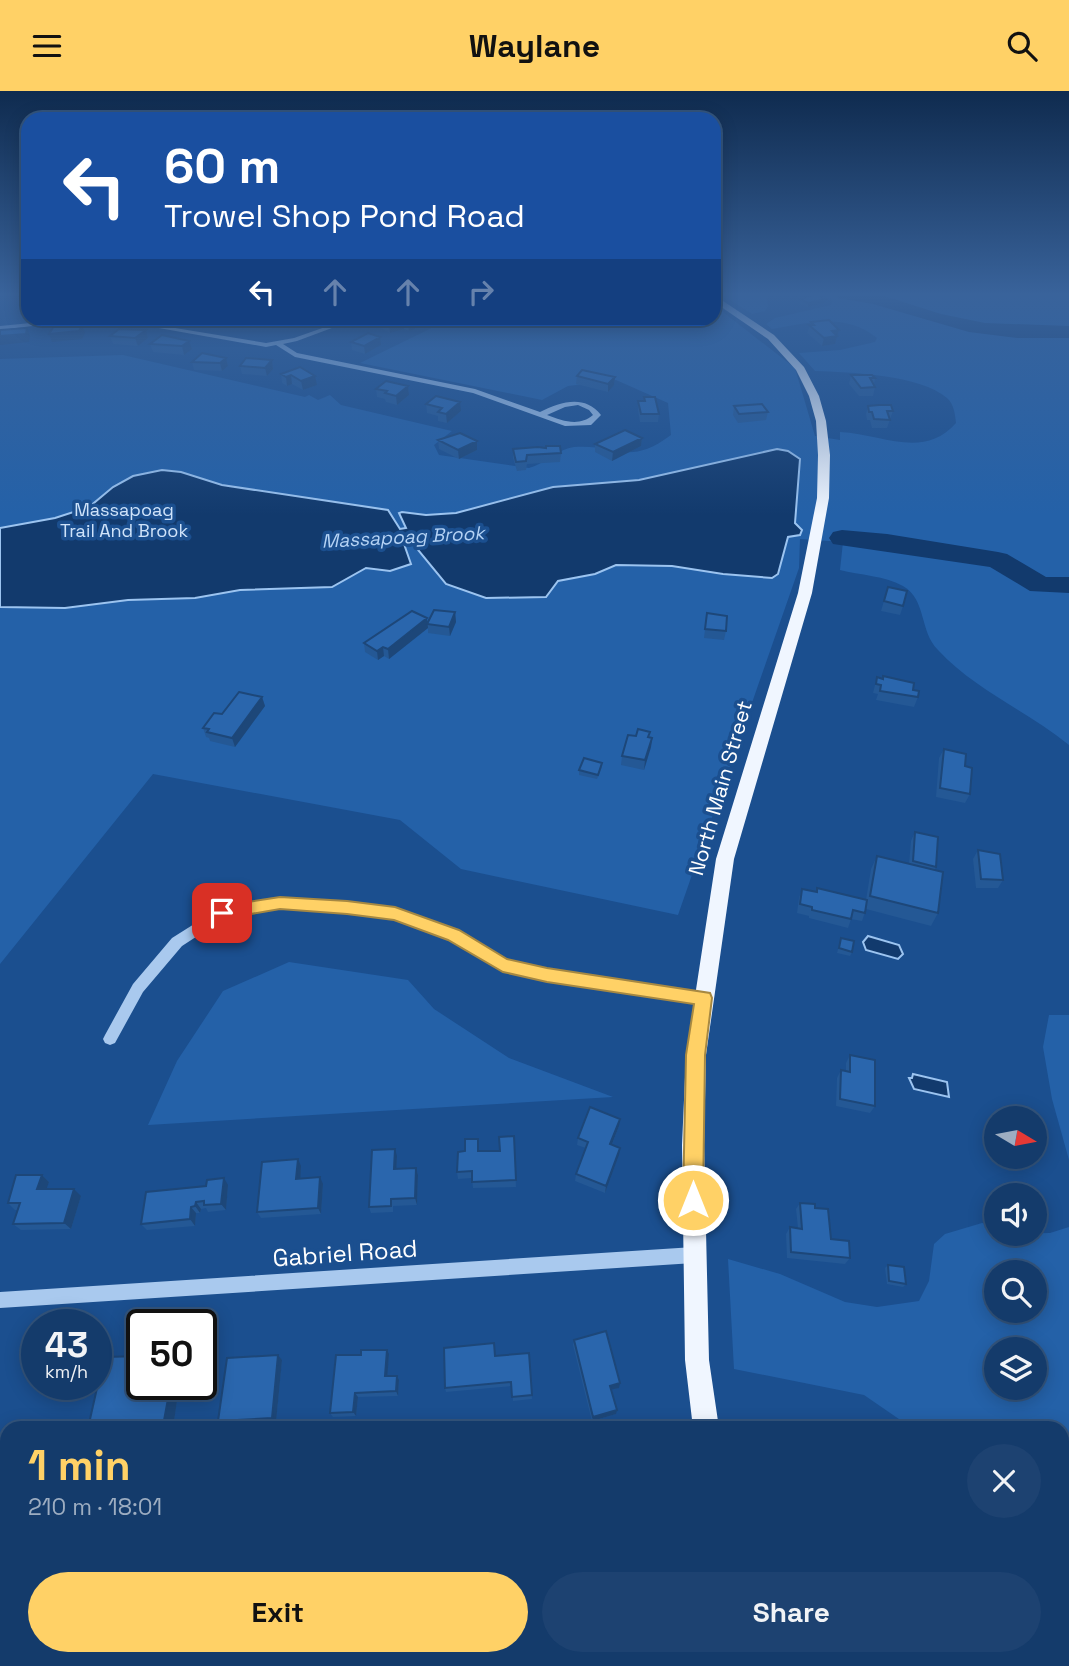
<!DOCTYPE html>
<meta charset="utf-8">
<style>
body{margin:0;font-family:"Space Grotesk",sans-serif;background:#1d4271;color:#f1f3f6;height:100vh;display:flex;flex-direction:column;font-size:26px;white-space:nowrap}
*{box-sizing:border-box;margin:0}
p{font-size:23px;color:#9dadc1}
.icon{flex:none;width:38px;height:38px;fill:none;stroke:currentColor;stroke-width:2;stroke-linecap:round;stroke-linejoin:round}
.map{position:relative;flex:1;overflow:hidden}
.sheet{position:absolute;left:0px;top:1330px;width:1069px;height:245px;display:flex;flex-direction:column;background:#143b6b;border-radius:21px 21px 0 0;box-shadow:0 4px 18px #0003,0 0 0 2px #33557e}
.sheet>*{flex:none}
.top-card{position:absolute;left:21px;top:21px;width:700px;height:214px;border-radius:21px;box-shadow:0 4px 18px #0003,0 0 0 2px #33557e;background:#1a4fa0;color:#fff;overflow:hidden}
.needle{width:46px;rotate:100deg}
.fabs{position:absolute;left:984px;top:1015px;display:grid;gap:14px}
.fabs a{display:grid;place-items:center;width:63px;height:63px;border-radius:50%;background:#143b6b;box-shadow:0 4px 18px #0003,0 0 0 2px #33557e;font-size:35px}
.speed{position:absolute;left:21px;top:1218px;display:flex;gap:14px;font-size:35px;font-weight:700;text-align:center}
.speed>*{display:grid;place-content:center;width:91px;height:91px;border-radius:50%;background:#143b6b;box-shadow:0 4px 18px #0003,0 0 0 2px #33557e;line-height:1}
.speed small{font-size:18px;font-weight:400}
.speed .limit{border:4px solid #111;border-radius:10px;background:#fff;color:#111}
.pin{position:absolute;display:grid;place-items:center;width:60px;height:60px;color:#fff;margin:-30px;border-radius:14px;box-shadow:0 4px 10px #0006}
.me{position:absolute;width:77px;margin:-38px;rotate:0deg;stroke-linejoin:round;filter:drop-shadow(0 0 5px #0008)}
.turn{display:flex;align-items:center;gap:24px;height:147px;padding:0 28px;font-size:32px}
.turn .icon{width:91px;height:91px;stroke-width:2.5}
.turn b{display:block;font-size:49px;line-height:60px}
.lanes{display:flex;align-items:center;height:66px;padding:0 28px;background:#0003;justify-content:center;gap:35px;direction:ltr}
.lanes .off{opacity:.35}
.round{display:grid;place-items:center;flex:none;width:74px;height:74px;border-radius:37px;background:#1d4271}
.headline{display:flex;align-items:center;justify-content:space-between;height:119px;padding:0 28px}
h1{font-size:42px;font-weight:700;line-height:52px;color:#ffd166}
.primary-button{display:flex;gap:14px;margin-top:auto;padding:14px 28px}
.primary-button a{flex:1;height:80px;border-radius:42px;background:#ffd166;color:#111;font-size:28px;font-weight:700;line-height:80px;text-align:center}
.primary-button a+a{background:#1d4271;color:#f1f3f6}
header{display:flex;justify-content:space-between;align-items:center;height:91px;padding:0 28px;background:#ffd166;color:#111;font-size:32px;font-weight:700}
.map>svg:first-child{display:block}
.green{fill:#2461a8;fill-rule:evenodd}
.water{fill:#123a6d;stroke:#9cc4f0;stroke-width:2}
.lines{fill:none;stroke-linecap:round;stroke-linejoin:round}
.river{fill:#123a6d;fill-rule:evenodd}
.minor{fill:#a9c9ee;fill-rule:evenodd}
.major{fill:#f0f6ff;fill-rule:evenodd}
.wall{fill:#245895}
.shaded-wall{fill:#1d4779}
.building{fill:#2a66ad;stroke:#1d4779;stroke-width:2}
.route{fill:#ffd166;stroke:#a68842;stroke-width:2}
.labels{text-anchor:middle;dominant-baseline:central;stroke-width:7;stroke-linejoin:round;paint-order:stroke}
.far-park-label{font-size:18px;fill:#cfe3fa;stroke:#1b4f8f}
.far-water-label{font-size:19px;font-style:italic;fill:#b5d3f5;stroke:#1b4f8f}
.street-label{font-size:21px;fill:#fff;stroke:#1b4f8f}
.near-street-label{font-size:24px;fill:#fff;stroke:#1b4f8f}
</style>
<header><svg class="icon" aria-label="menu" viewBox="0 0 24 24"><path d="M4 6h16M4 12h16M4 18h16"/></svg>Waylane<svg class="icon" aria-label="search" viewBox="0 0 24 24"><circle cx="10" cy="10" r="6"/><path d="M15 15l6 6"/></svg></header>
<div class="map">
<svg width="1069" height="1575" viewBox="0 0 1069 1575">
<rect width="100%" height="100%" fill="#1b4f8f"/>
<path class="green" d="M721,203H766L768,215L765,220L752,223Z
M821,203H1069V654C1027,620 975,599 938,559C919,540 927,509 903,495C886,485 859,484 840,479L843,451L800,448L799,477L678,824L461,778L400,729L153,683L0,873V268L123,264L305,306L309,304L318,309L330,304L341,314L452,340L434,354L439,364L529,377C545,373 558,358 574,356C617,353 628,376 671,344L668,312L616,289L568,295L542,309L360,272L450,228H714V214L795,277L815,345L840,349V341C883,343 923,369 956,332C955,323 954,313 947,307C921,284 849,281 815,280L799,262L840,259L875,251L877,247C845,221 809,232 772,238L766,233L775,227L831,214L832,209Z
M289,871L408,889L434,918L509,967L613,1006L148,1034L177,970L223,900Z
M1049,924H1069V1069L1052,1008L1043,956Z
M982,1132L996,1135V1143L1050,1142L1069,1136V1574L1062,1561V1337H912L864,1304L734,1278L728,1168L780,1183L845,1211L877,1216L919,1210L929,1190L934,1153L945,1143ZM996,1181H1034V1220H996ZM1034,1258V1297H996V1258Z"/>
<path class="water" d="M777,358L788,360L800,368L795,432L802,439L800,444L788,446L778,483L772,487L723,483L672,475L616,474L595,483L558,490L546,506L486,507L446,493L410,449L403,450L411,473L390,480L366,477L332,496L240,499L195,507L128,509L65,517L0,516V437L55,427L89,416L113,396L133,385L162,379L181,381L222,394L388,419L400,438L406,437L399,422L402,421L426,424L456,422L553,396L639,389Z
M868,845L899,854L903,863L898,868L866,859L863,851Z
M913,983L947,991L949,1006L914,998L909,987H912Z"/>
<g class="lines">
<path class="river" d="M836,203H878L941,223L985,232L1069,235V247H1017L969,241L873,213L838,207Z
M842,439L887,443L998,461L1007,463L1046,486H1069V502L1030,500L990,476L833,453L829,447L833,441Z"/>
<path class="minor" d="M72,228H89L0,239V235Z
M108,228H120L266,252L294,247L348,228H356L297,250L283,253L297,262L475,298L540,321C561,311 584,303 601,324L591,334L565,335L473,302L295,266L276,254L266,256ZM578,314L589,319L593,324C579,336 563,330 547,324L565,316Z
M280,807L347,811L395,818L458,840L506,869L547,878L703,901L708,903L710,907L708,911L703,913L547,890L503,879L448,848L394,828L347,821L280,817L225,827L182,855L143,901L115,952L110,954L105,952L103,948L105,944L133,893L172,847L218,818Z
M694,1156L700,1158L702,1164L700,1170L694,1172L0,1217V1201Z"/>
<path class="major" d="M714,204L774,244L804,276L819,305L826,330L830,364L829,407L812,502L734,768L706,964L704,1054L709,1269L719,1337H693L685,1269L682,1054L686,964L716,768L798,502L817,407L818,364L816,330L809,305L796,279L768,248L714,211Z
M722,1568H752L753,1575H723Z"/>
</g>
<path class="wall" d="M800,208H825L824,212L808,216L799,212Z
M221,228H255L246,234L221,229Z
M409,228L415,238L409,240L404,238L390,242L381,237L380,229Z
M811,231L839,239L835,253L822,255L807,242Z
M146,239L148,247L138,255L113,253L110,245Z
M162,244L192,258L184,264L153,261L150,253Z
M351,251L381,254L365,263L352,259Z
M226,267L228,275L222,280L194,279L192,271Z
M272,269L273,278L267,285L242,283L240,275Z
M300,276L317,294L303,299L292,293L287,295L282,292L281,283Z
M851,284L875,287L874,294L875,296L873,305H859L849,293Z
M577,285L615,286L614,294L608,301L576,293Z
M408,295L409,304L397,314L386,311L385,308L377,306L376,298Z
M644,306L659,323L658,331H640L638,319V310H644Z
M426,313L461,320L447,332L438,330V325L427,322Z
M734,315L768,321L766,329L738,332L733,324Z
M868,315L893,320L887,337H872L870,329H867L866,323Z
M642,347L641,355L612,370L595,361V353Z
M438,349L477,350V359L459,368L439,358Z
M513,358L561,362L560,371L527,373L526,379L517,380L513,367Z
M888,496L903,515L900,524L881,520Z
M455,521L456,531L450,545L428,542V537L389,568L384,565L378,569L365,561L364,552L427,532Z
M707,522L726,540L724,549L704,547Z
M877,586L913,599L918,606L914,616L876,609L878,603L873,602Z
M262,606L265,615L235,656L210,650L209,647L206,646L203,637L222,623Z
M636,645L652,647L651,656L644,679L621,674L622,665Z
M944,658L965,675L970,703L965,712L936,706L939,667Z
M602,676L597,688L579,684V679Z
M915,741L936,776L934,779L938,822L931,835L866,818L862,830L851,828L848,837L809,827V825L797,822L799,807L802,798L816,801L817,797L866,809L871,778L877,765L909,773L911,750Z
M978,759L1003,789L998,797H976L973,768Z
M841,847L852,861L850,865L837,862Z
M850,964L875,1015L870,1022L836,1015L837,987L841,979L846,980V972Z
M619,1035L612,1054L619,1064L605,1102L575,1090L576,1083L586,1057L577,1054L578,1047Z
M514,1045L516,1096L473,1097L472,1087L458,1088L457,1081L479,1060H500Z
M397,1065L396,1078L416,1077L418,1084L417,1114L393,1115V1121L371,1122L369,1116Z
M301,1075L300,1088L323,1093L321,1123L261,1127L257,1121Z
M42,1084L49,1091L46,1098L81,1105L71,1138L21,1139L13,1133L18,1119H15L8,1112Z
M228,1094L226,1119L208,1121L206,1117L201,1118L200,1122H196L195,1135L147,1139L141,1133Z
M800,1112L815,1117L831,1148L850,1167L845,1173L787,1167L786,1143L790,1136L798,1137L796,1118Z
M888,1174L906,1193L903,1196L887,1193L885,1177Z
M574,1249L619,1297L611,1298L616,1323L592,1330L573,1254Z
M529,1262L532,1308L513,1310L512,1295L446,1301L445,1297L495,1265Z
M389,1263L387,1285L399,1289L398,1305L358,1306L356,1325L333,1326L330,1322Z
M278,1264L282,1269L276,1331L224,1334L218,1330Z
M142,1293H160L159,1297L178,1303L173,1337H88Z"/>
<path class="shaded-wall" d="M825,208L824,212L808,216V212Z
M245,228H255L246,234Z
M403,230L404,238L390,242L389,234Z
M414,230L415,238L409,240L408,232Z
M82,234L85,242L82,248L52,251L49,243Z
M27,237L30,245L29,251L0,254V245Z
M146,239L148,247L138,255L135,247Z
M839,239L835,253L822,255L824,247L832,240Z
M380,246L381,254L365,263L364,255Z
M189,250L192,258L184,264L182,255Z
M226,267L228,275L222,280L220,272Z
M272,269L273,278L267,285L265,277Z
M291,284L292,293L287,295L286,286Z
M315,285L317,294L303,299L301,290Z
M615,286L614,294L608,301V293Z
M408,295L409,304L397,314L396,305Z
M460,311L461,320L447,332L446,323Z
M642,347L641,355L612,370L613,361Z
M477,350V359L459,368L458,359Z
M455,521L456,531L450,545L449,536Z
M427,527L428,537L389,568L388,558Z
M383,556L384,565L378,569L377,560Z
M262,606L265,615L235,656L232,647Z
M652,647L651,656L644,679L645,669Z
M620,1028L619,1035L609,1061L610,1053Z
M620,1057L619,1064L605,1102L606,1095Z
M395,1058L397,1065L396,1085L394,1078Z
M298,1068L301,1075L300,1095L296,1088Z
M416,1077L418,1084L417,1114L415,1107Z
M42,1084L49,1091L44,1105L37,1098Z
M320,1086L323,1093L321,1123L318,1117Z
M224,1087L228,1094L226,1119L221,1113Z
M74,1098L81,1105L71,1138L64,1132Z
M196,1111L201,1118L200,1122L195,1115Z
M191,1116L196,1122L195,1135L190,1128Z
M387,1259L389,1263L387,1290L385,1285Z
M278,1264L282,1269L276,1331L272,1327Z
M397,1285L399,1289L398,1305L396,1300Z
M620,1292L619,1297L609,1299L610,1295Z
M150,1293H160L158,1304L149,1298Z
M170,1297L178,1303L173,1337H166L163,1335Z
M355,1302L358,1306L356,1325L353,1321Z
M617,1319L616,1323L592,1330L593,1326Z
M121,1568H129L128,1575H120Z
M245,1568H250V1575H244Z
M372,1568H375V1575H372Z"/>
<path class="building" d="M816,203L825,208L808,212L800,208Z
M385,228H409L414,230L408,232L403,230L389,234L380,229Z
M829,229L839,239L832,240L837,245L824,247L809,234H814L811,231Z
M82,234L79,240L49,243L54,235Z
M27,237L26,243L0,245V239Z
M119,238L146,239L135,247L110,245Z
M368,242L380,246L364,255L351,251Z
M162,244L189,250L182,255L150,253Z
M202,262L226,267L220,272L192,271Z
M246,267L272,269L265,277L240,275Z
M300,276L315,285L301,290L291,284L286,286L281,283Z
M582,279L615,286L608,293L577,285Z
M851,284H872L875,287H870L875,296L861,297Z
M386,290L408,295L396,305L385,302L387,300L376,298Z
M436,305L460,311L446,323L438,321L442,317L426,313Z
M644,306H655L659,323H641L638,310H645Z
M762,313L768,321L739,323L734,315Z
M879,314H891L893,320H887L890,329L874,328L872,321H869L868,315Z
M625,339L642,347L613,361L595,353Z
M460,342L477,350L458,359L438,349Z
M546,355H560L561,362L527,364L526,370L516,371L513,358L538,356L546,357Z
M888,496L907,500L903,515L884,510Z
M434,519L455,521L449,536L427,533Z
M412,520L427,527L388,558L383,556L377,560L364,552Z
M707,522L727,525L726,540L705,538Z
M883,585L914,592L913,599L919,600L918,606L880,600L881,594L876,593L877,586L883,588Z
M239,601L262,606L232,647L207,641L209,638L203,637L214,622L222,623Z
M638,638L650,641L648,646L652,647L645,669L622,665L628,644L636,645Z
M944,658L966,663L965,675L972,677L970,703L940,697Z
M584,667L602,672L598,684L579,679Z
M915,741L938,746L936,776L913,770Z
M978,759L1000,763L1003,789L981,788Z
M877,765L943,781L938,822L870,805Z
M817,797L867,809L865,822L853,819L851,828L812,819V816L800,813L802,798L817,801Z
M841,847L854,850L852,861L839,857Z
M850,964L875,969V1015L840,1008L841,979L850,981Z
M590,1016L620,1028L610,1053L620,1057L606,1095L576,1083L588,1051L578,1047Z
M514,1045L516,1089L472,1091V1080L457,1081L458,1061L465,1060V1048H478V1060H500L499,1046Z
M395,1058L394,1078L416,1077L415,1107L391,1108V1115L369,1116L372,1059Z
M298,1068L296,1088L320,1086L318,1117L257,1121L262,1071Z
M16,1084H42L37,1098H74L64,1132L13,1133L20,1112H8Z
M224,1087L221,1113L204,1114V1110L196,1111L195,1115L191,1116L190,1128L141,1133L146,1101L206,1095L207,1089Z
M800,1112L815,1113V1117L828,1118L831,1148L849,1150L850,1167L791,1161L790,1136L802,1138Z
M888,1174L904,1176L906,1193L889,1190Z
M606,1240L620,1292L610,1295L617,1319L593,1326L574,1249Z
M494,1252L495,1265L529,1262L532,1304L512,1306L511,1291L445,1297L444,1257Z
M361,1259H387L385,1285H397L396,1300L355,1302L353,1321L330,1322L336,1264H361Z
M278,1264L272,1327L218,1330L227,1267Z
M142,1265V1293H150L149,1298L170,1297L163,1335L88,1337L104,1266Z
M58,1568H121L120,1575H56Z
M187,1568H245L244,1575H186Z
M315,1568H372V1575H315Z"/>
<linearGradient id="sky" x2="0" y2="1"><stop stop-color="#0f2b4f"/><stop offset="0.48" stop-color="#39639b"/><stop offset="1" stop-color="#39639b" stop-opacity="0"/></linearGradient>
<rect width="1069" height="424" fill="url(#sky)"/>
<path class="route" d="M280,806L347,810L395,816L459,839L507,868L547,877L710,902L712,907L705,964L703,1109L701,1116L693,1119L686,1116L683,1109L686,964L694,913L547,891L503,881L448,849L394,829L347,823L280,818L222,828L216,826L214,822L216,817L222,815Z"/>
<g class="labels">
<g class="far-park-label">
<text x="124" y="418">Massapoag<tspan x="124" dy="21">Trail And Brook</tspan></text>
</g>
<g class="far-water-label">
<text transform="translate(403 446) rotate(-3)">Massapoag Brook</text>
</g>
<g class="street-label">
<text transform="translate(720 697) rotate(-74)">North Main Street</text>
</g>
<g class="near-street-label">
<text transform="translate(345 1162) rotate(-4)">Gabriel Road</text>
</g>
</g>
</svg>
<div class="fabs">
<a><svg class="needle" viewBox="-14 -14 28 28"><path d="M0-13l5 13h-10z" fill="#e53935"/><path d="M0 13l5-13h-10z" fill="#9dadc1"/></svg></a>
<a><svg class="icon" aria-label="sound" viewBox="0 0 24 24"><path d="M4 9h4l5-4v14l-5-4H4zM17 9q2 3 0 6"/></svg></a>
<a><svg class="icon" aria-label="search" viewBox="0 0 24 24"><circle cx="10" cy="10" r="6"/><path d="M15 15l6 6"/></svg></a>
<a><svg class="icon" aria-label="layers" viewBox="0 0 24 24"><path d="M12 4l9 5-9 5-9-5zM3 14l9 5 9-5"/></svg></a>
</div>
<div class="speed"><div>43<small>km/h</small></div><div class="limit">50</div></div>
<div class="pin" style="left:222px;top:822px;background:#d93025"><svg class="icon" aria-label="arrive" viewBox="0 0 24 24"><path d="M6 21V4h12l-3 4 3 4H6"/></svg></div>
<svg class="me" style="left:693px;top:1109px" viewBox="-20 -20 40 40"><circle r="17" fill="#ffd166" stroke="#fff" stroke-width="3"/><path d="M0-11L8 9 0 5-8 9z" fill="#fff"/></svg>
<div class="top-card">
<div class="turn"><svg class="icon" aria-label="left" viewBox="0 0 24 24"><path d="M17 20v-9H6M10 6l-5 5 5 5"/></svg><div><b>60 m</b>Trowel Shop Pond Road</div></div>
<div class="lanes"><svg class="icon" aria-label="left" viewBox="0 0 24 24"><path d="M17 20v-9H6M10 6l-5 5 5 5"/></svg><svg class="icon off" aria-label="ahead" viewBox="0 0 24 24"><path d="M12 20V5M6 11l6-6 6 6"/></svg><svg class="icon off" aria-label="ahead" viewBox="0 0 24 24"><path d="M12 20V5M6 11l6-6 6 6"/></svg><svg class="icon off" aria-label="right" viewBox="0 0 24 24"><path d="M7 20v-9h11M14 6l5 5-5 5"/></svg></div>
</div>
<section class="sheet">
<div class="headline"><div><h1>1 min</h1><p>210 m · 18:01</p></div><a class="round"><svg class="icon" aria-label="close" viewBox="0 0 24 24"><path d="M6 6l12 12M18 6L6 18"/></svg></a></div>
<div class="primary-button"><a>Exit</a><a>Share</a></div>
</section>
</div>
